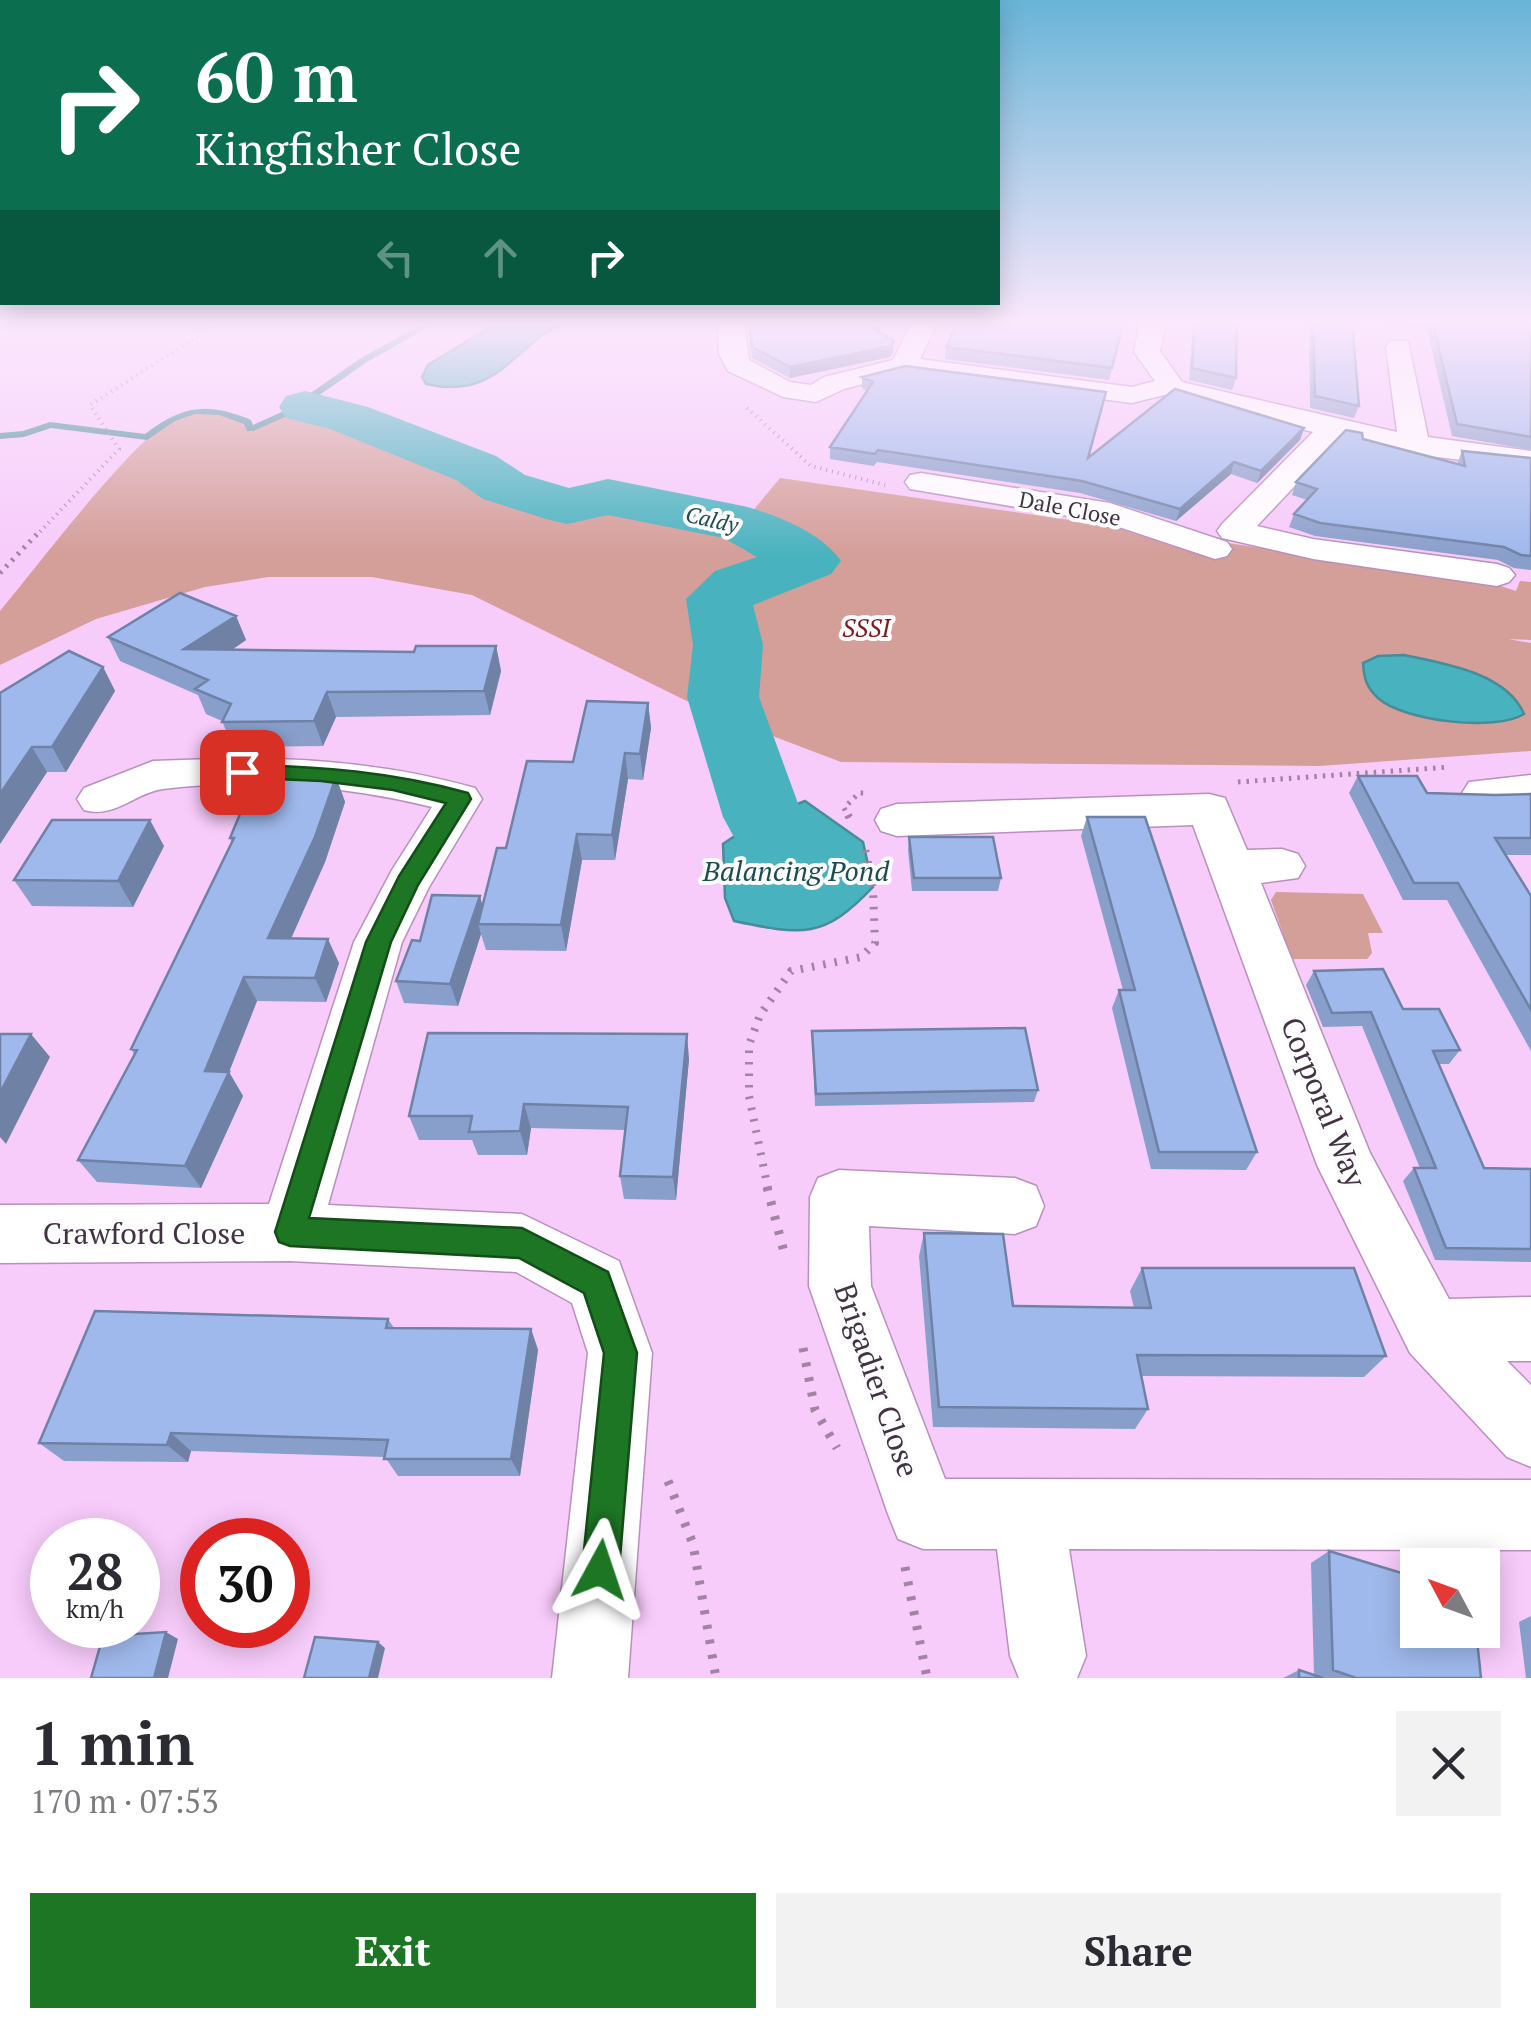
<!DOCTYPE html>
<meta charset="utf-8">
<style>
body{margin:0;font-family:"PT Serif",serif;background:#f2f2f3;color:#2b2b33;height:100vh;display:flex;flex-direction:column;font-size:38px;white-space:nowrap}
*{box-sizing:border-box;margin:0}
p{font-size:32px;color:#7c7c81}
.icon{flex:none;width:55px;height:55px;fill:none;stroke:currentColor;stroke-width:2;stroke-linecap:round;stroke-linejoin:round}
.map{position:relative;height:1678px;overflow:hidden}
.panel{display:flex;flex-direction:column;background:#fff;flex:1}
.panel>*{flex:none}
.top-card{position:absolute;left:0px;top:0px;width:1000px;height:305px;box-shadow:0 5px 25px #0003;background:#0b6e4f;color:#fff;overflow:hidden}
.needle{width:65px;rotate:311deg}
.buttons{position:absolute;left:1400px;top:1548px;display:grid;gap:20px}
.buttons a{display:grid;place-items:center;width:100px;height:100px;border-radius:0px;background:#fff;box-shadow:0 5px 25px #0003;font-size:50px}
.speed{position:absolute;left:30px;top:1518px;display:flex;gap:20px;font-size:50px;font-weight:700;text-align:center}
.speed>*{display:grid;place-content:center;width:130px;height:130px;border-radius:50%;background:#fff;box-shadow:0 5px 25px #0003;line-height:1}
.speed small{font-size:25px;font-weight:400}
.speed .limit{border:15px solid #d22;background:#fff;color:#111}
.pin{position:absolute;display:grid;place-items:center;width:85px;height:85px;color:#fff;margin:-42px;border-radius:20px;box-shadow:0 5px 15px #0006}
.me{position:absolute;width:110px;margin:-55px;rotate:5deg;stroke-linejoin:round;filter:drop-shadow(0 0 8px #0008)}
.turn{display:flex;align-items:center;gap:35px;height:210px;padding:0 30px;font-size:45px}
.turn .icon{width:130px;height:130px;stroke-width:2.5}
.turn b{display:block;font-size:70px;line-height:85px}
.lanes{display:flex;align-items:center;height:95px;padding:0 30px;background:#0003;justify-content:center;gap:50px;direction:ltr}
.lanes .off{opacity:.35}
.round{display:grid;place-items:center;flex:none;width:105px;height:105px;border-radius:0px;background:#f2f2f3}
.overview{display:flex;align-items:center;justify-content:space-between;height:170px;padding:0 30px}
h1{font-size:60px;font-weight:700;line-height:75px}
.action{display:flex;gap:20px;margin-top:auto;padding:20px 30px}
.action a{flex:1;height:115px;border-radius:0px;background:#1d7624;color:#fff;font-size:40px;font-weight:700;line-height:115px;text-align:center}
.action a+a{background:#f2f2f3;color:#2b2b33}
.map>svg:first-child{display:block}
.green{fill:#d49e99;fill-rule:evenodd}
.water{fill:#48b3be;stroke:#468c99;stroke-width:2.5}
.lines{fill:none;stroke-linecap:round;stroke-linejoin:round}
.stream{fill:#468c99;fill-rule:evenodd}
.river{fill:#48b3be;fill-rule:evenodd}
.minor-casing{stroke:#b990bd;stroke-width:3}
.path-far3{stroke:#a283a4;stroke-width:4;stroke-dasharray:1 5;stroke-linecap:butt}
.path-far2{stroke:#a283a4;stroke-width:5;stroke-dasharray:2.5 6;stroke-linecap:butt}
.path-far1{stroke:#a283a4;stroke-width:8;stroke-dasharray:2.5 9;stroke-linecap:butt}
.path{stroke:#a283a4;stroke-width:9;stroke-dasharray:4 11;stroke-linecap:butt}
.minor{fill:#fff;fill-rule:evenodd}
.wall{fill:#899fcb}
.shaded-wall{fill:#6f82a5}
.building{fill:#9fb9ec;stroke:#6f82a5;stroke-width:2.5}
.route{fill:#1d7624;stroke:#134d17;stroke-width:2.5}
.labels{text-anchor:middle;dominant-baseline:central;stroke-width:8;stroke-linejoin:round;paint-order:stroke}
.far-street-label{font-size:22px;fill:#433244;stroke:#fdfdfd}
.far-water-label{font-size:22px;font-style:italic;fill:#1c4b50;stroke:#fdfdfd}
.park-label{font-size:25px;font-style:italic;fill:#7a1d1f;stroke:#fdfdfd}
.water-label{font-size:28px;font-style:italic;fill:#1c4b50;stroke:#fdfdfd}
.near-street-label{font-size:30px;fill:#433244;stroke:#fdfdfd}
</style>
<div class="map">
<svg width="1531" height="1678" viewBox="0 0 1531 1678">
<rect width="100%" height="100%" fill="#f7cbfa"/>
<path class="green" d="M305,407L349,418L476,468L504,487L567,506L608,497L742,524L780,478L1482,580L1516,591L1520,581L1531,582V640L1508,639L1531,643V751L1319,766L841,762L707,711L472,595L372,577H268L205,587L96,619L0,665V611C35,570 140,428 182,414C208,405 224,412 248,422L251,429ZM719,594L736,701L708,710L707,709Z
M1276,892L1363,894L1383,933H1368L1372,953L1367,959H1292L1271,900Z"/>
<path class="water" d="M502,320H570C512,343 501,401 426,384L422,377L428,365Z
M1404,655C1443,663 1507,673 1524,714C1496,732 1403,721 1378,698C1366,687 1364,678 1363,663L1378,656Z
M805,801L863,842L873,887C823,940 802,935 734,921L725,898L723,844L763,817Z"/>
<g class="lines">
<path class="stream" d="M430,320H441L367,362L292,414L253,431H247L244,424L219,415L195,414L175,421L147,440L51,428L24,437L0,439V433L23,431L50,422L145,434C183,405 207,402 251,420L253,425L286,410L361,358Z"/>
<path class="river" d="M305,391L368,407L496,456L525,475L569,488L608,479L743,506C775,514 822,533 841,561L831,574L753,605L763,645L759,697L803,817L792,837L763,846L734,837L723,817L687,697L693,645L686,599L715,571L757,557L724,538L608,515L567,524L546,519L483,499L456,480L330,429L286,418L279,407L286,396Z"/>
<g class="minor-casing">
<path id="minor" d="M718,320H744L749,360L790,382L811,385L824,377L893,360L913,320H938L920,359L1132,387L1155,381L1134,352L1140,320H1166L1160,351L1182,382L1397,432L1386,347L1390,341H1408L1428,437L1531,451V469L1414,454L1340,438L1257,526L1313,539L1497,564L1509,568L1515,575L1509,582L1497,586L1313,559L1222,538L1217,531L1222,524L1313,432L1164,395L1132,403L904,373L844,389L816,402L783,397L728,371L719,354Z
M921,473L1110,503L1227,542L1232,549L1227,556L1215,559L1104,522L910,489L905,482L910,475Z
M242,758C322,759 398,766 475,788L482,799L429,887L402,942L328,1205L522,1214L619,1261L652,1353L628,1678H552L588,1353L572,1303L516,1272L290,1261L0,1263V1205L269,1204L354,942L392,870L432,807C347,786 251,778 163,789C134,793 115,819 84,810L77,799L84,788L153,761Z
M1531,775V805L1484,808L1469,804L1462,793L1469,782Z
M1209,794L1225,798L1247,850L1282,849L1298,854L1305,866L1298,878L1261,883L1370,1153L1449,1299L1531,1297V1361H1507L1531,1385V1467L1507,1457L1410,1353L1317,1165L1193,825L897,836L881,831L875,820L881,809L897,804Z
M839,1170L1015,1178L1036,1186L1044,1206L1036,1226L1015,1234L869,1226L871,1286L945,1479L1531,1480V1550L1069,1549L1086,1656L1077,1678H1019L1010,1656L997,1549H923L898,1539L888,1514L809,1286L810,1197L818,1178Z"/>
</g>
<path class="path-far3" d="M747,408L811,466L885,485
M36,536L119,449L90,405L223,320"/>
<path class="path-far2" d="M0,573L38,533
M1238,782L1450,767
M849,818L844,808L859,793H866"/>
<path class="path-far1" d="M848,815L853,825
M768,1189L749,1096V1045L760,1015L791,971L861,957L875,943L873,887L864,844"/>
<path class="path" d="M767,1187L784,1252
M803,1348L815,1410L837,1448
M668,1481L693,1544L716,1678
M905,1567L927,1678"/>
<use href="#minor" class="minor"/>
</g>
<path class="wall" d="M748,320H884L878,331L893,352L890,357L790,378L752,358Z
M1125,320L1109,380L945,359L946,347Z
M1193,320H1237L1236,378L1232,390L1189,380Z
M1309,320H1352L1359,406L1354,418L1310,408Z
M1353,320H1531V450L1452,436L1427,329Z
M862,377L1089,458L1304,428L1300,440L1257,483L1231,474L1176,521L1080,493L877,462L874,466L830,459V447L867,391L862,388Z
M1363,439L1457,464L1462,451L1531,458V570L1514,568L1498,560L1315,536L1289,527L1294,514L1307,500L1292,495L1296,482Z
M236,616L246,640L232,650L414,652L496,646L501,671L490,715L336,717L323,746L233,747L222,721L206,714L198,695L120,661L108,637Z
M103,667L115,691L66,772H47L0,844V693Z
M648,703L651,728L643,780L628,779L615,860H582L566,951L486,950L481,934L458,1006L404,1003L396,981L420,941L483,906L506,848L573,762Z
M1358,776L1427,793L1495,795L1531,794V855H1506L1531,896V1051L1447,900H1403L1349,793Z
M336,777L345,802L325,862L291,939L339,963L326,1002L257,1001L229,1072L243,1096L201,1188L97,1182L78,1160L134,1054L131,1049L232,843L230,838Z
M1087,817L1257,1152L1246,1170L1151,1169L1112,1008L1119,990H1123L1081,836Z
M909,837L1001,878L998,891H912L908,850Z
M164,846L133,907L32,906L14,880Z
M1314,971L1403,1009L1460,1050L1449,1064H1439L1484,1168L1531,1169V1262L1435,1260L1403,1181L1414,1168H1420L1362,1026L1323,1027L1306,985Z
M812,1031L1038,1090L1034,1102L815,1106Z
M689,1059L676,1200L624,1199L620,1176L625,1130L531,1128L527,1155H478L472,1140H419L409,1116Z
M924,1233L1013,1306L1134,1308L1130,1291L1142,1268L1386,1356L1364,1377L1142,1376L1148,1409L1135,1429L933,1427L919,1256Z
M388,1319L394,1328L531,1329L538,1350L520,1476H398L385,1457L191,1451L188,1462L64,1461L39,1443Z
M1329,1551L1481,1678H1283L1299,1670L1314,1675L1311,1563Z
M1531,1616V1678H1526L1519,1622Z"/>
<path class="shaded-wall" d="M879,320H884L873,340L874,329Z
M894,341L893,352L890,357L790,378V367Z
M1304,428L1300,440L1257,483L1261,471Z
M1234,462L1231,474L1176,521L1180,509Z
M236,616L246,640L195,674L184,649Z
M496,646L501,671L490,715L484,691Z
M103,667L115,691L66,772L52,747Z
M327,692L336,717L323,746L314,721Z
M648,703L651,728L643,780L640,754Z
M32,747L47,772L0,844V794Z
M625,753L628,779L615,860L612,835Z
M336,777L345,802L325,862L280,963L268,938Z
M150,820L164,846L133,907L118,881Z
M577,834L582,860L566,951L561,925Z
M480,896L486,919L478,924L481,934L458,1006L450,984Z
M328,939L339,963L326,1002L315,978Z
M244,977L257,1001L229,1072L243,1096L201,1188L185,1166L205,1071Z
M31,1034L50,1057L6,1144L0,1137V1093Z
M687,1034L689,1059L676,1200L673,1177Z
M524,1104L531,1128L527,1155L520,1131Z
M531,1329L538,1350L520,1476L511,1459Z
M171,1433L191,1451L188,1462L167,1445Z
M166,1632L178,1639L168,1678H154Z
M378,1642L385,1648L378,1678H369Z"/>
<path class="building" d="M749,320H879L874,329L894,341L891,346L790,367L752,347Z
M959,320H1124L1112,368L946,347Z
M1195,320H1237L1236,378L1192,368Z
M1313,320H1352L1359,406L1315,396Z
M1432,320H1531V437L1457,424Z
M905,366L1106,392L1088,458L1175,389L1304,428L1261,471L1234,462L1180,509L1082,481L878,450L875,454L830,447L873,382L862,377Z
M1346,430L1362,433L1363,439L1465,466L1462,451L1531,458V556L1521,555L1504,547L1320,523L1294,514L1317,489L1296,482Z
M180,593L236,616L184,649L414,652L416,646H496L484,691L327,692L314,721L222,722L231,704L195,689L208,680L108,637Z
M69,651L103,667L52,747H32L0,794V693Z
M587,701L648,703L640,754L625,753L612,835L577,834L561,925L478,924L497,848H506L527,761L573,762Z
M1358,776H1417L1427,793L1495,795L1531,794V838H1495L1531,896V1010L1458,883H1414Z
M336,777L315,837L268,938L328,939L315,978L244,977L205,1071L229,1072L185,1166L78,1160L137,1050L131,1049L234,838H230L255,778Z
M1087,817H1145L1257,1152H1159L1119,990H1135Z
M52,820H150L118,881L14,880Z
M909,837H993L1001,878H914Z
M432,895L480,896L450,984L396,981L412,940L420,941Z
M1383,969L1403,1009H1439L1460,1050L1433,1051L1484,1168L1531,1169V1249L1446,1248L1414,1168H1436L1371,1012L1332,1013L1314,971Z
M1025,1028L1038,1090L816,1094L812,1031Z
M428,1033L687,1034L673,1177L620,1176L628,1107L524,1104L520,1131L469,1132L472,1116H409Z
M0,1034H31L0,1093Z
M924,1233L1003,1234L1013,1306L1151,1308L1142,1268H1354L1386,1356L1137,1355L1148,1409L939,1407Z
M95,1311L388,1319L386,1328L531,1329L511,1459H384L388,1440L171,1433L167,1445L39,1443Z
M1329,1551L1418,1578V1630H1476L1481,1678H1356L1333,1670Z
M166,1632L154,1678H91L103,1636Z
M315,1637L378,1642L369,1678H304Z
M1299,1670L1323,1678H1299Z"/>
<linearGradient id="sky" x2="0" y2="1"><stop stop-color="#68b4d7"/><stop offset="0.58" stop-color="#fbe8fd"/><stop offset="1" stop-color="#fbe8fd" stop-opacity="0"/></linearGradient>
<rect width="1531" height="555" fill="url(#sky)"/>
<path class="route" d="M242,765C319,766 393,772 468,793L471,799L418,885L391,942L309,1218L522,1228L608,1272L637,1353L619,1570L613,1583L600,1588L587,1583L582,1570L604,1353L584,1293L519,1258L290,1246L279,1242L275,1232L366,942L399,876L446,803L393,790L321,781L235,777V767Z"/>
<g class="labels">
<g class="far-street-label">
<text transform="translate(1070 508) rotate(11)">Dale Close</text>
</g>
<g class="far-water-label">
<text transform="translate(712 519) rotate(13)">Caldy</text>
</g>
<g class="park-label">
<text x="866" y="627">SSSI</text>
</g>
<g class="water-label">
<text x="796" y="870">Balancing Pond</text>
</g>
<g class="near-street-label">
<text transform="translate(1324 1102) rotate(68)">Corporal Way</text>
<text x="144" y="1233">Crawford Close</text>
<text transform="translate(877 1380) rotate(71)">Brigadier Close</text>
</g>
</g>
</svg>
<div class="buttons">
<a><svg class="needle" viewBox="-14 -14 28 28"><path d="M0-13l5 13h-10z" fill="#e53935"/><path d="M0 13l5-13h-10z" fill="#7c7c81"/></svg></a>
</div>
<div class="speed"><div>28<small>km/h</small></div><div class="limit">30</div></div>
<div class="pin" style="left:242px;top:772px;background:#d93025"><svg class="icon" aria-label="arrive" viewBox="0 0 24 24"><path d="M6 21V4h12l-3 4 3 4H6"/></svg></div>
<svg class="me" style="left:600px;top:1570px" viewBox="-20 -20 40 40"><path d="M0-17L14 15 0 8-14 15z" fill="#1d7624" stroke="#fff" stroke-width="4"/></svg>
<div class="top-card">
<div class="turn"><svg class="icon" aria-label="right" viewBox="0 0 24 24"><path d="M7 20v-9h11M14 6l5 5-5 5"/></svg><div><b>60 m</b>Kingfisher Close</div></div>
<div class="lanes"><svg class="icon off" aria-label="left" viewBox="0 0 24 24"><path d="M17 20v-9H6M10 6l-5 5 5 5"/></svg><svg class="icon off" aria-label="ahead" viewBox="0 0 24 24"><path d="M12 20V5M6 11l6-6 6 6"/></svg><svg class="icon" aria-label="right" viewBox="0 0 24 24"><path d="M7 20v-9h11M14 6l5 5-5 5"/></svg></div>
</div>
</div>
<section class="panel">
<div class="overview"><div><h1>1 min</h1><p>170 m · 07:53</p></div><a class="round"><svg class="icon" aria-label="close" viewBox="0 0 24 24"><path d="M6 6l12 12M18 6L6 18"/></svg></a></div>
<div class="action"><a>Exit</a><a>Share</a></div>
</section>
